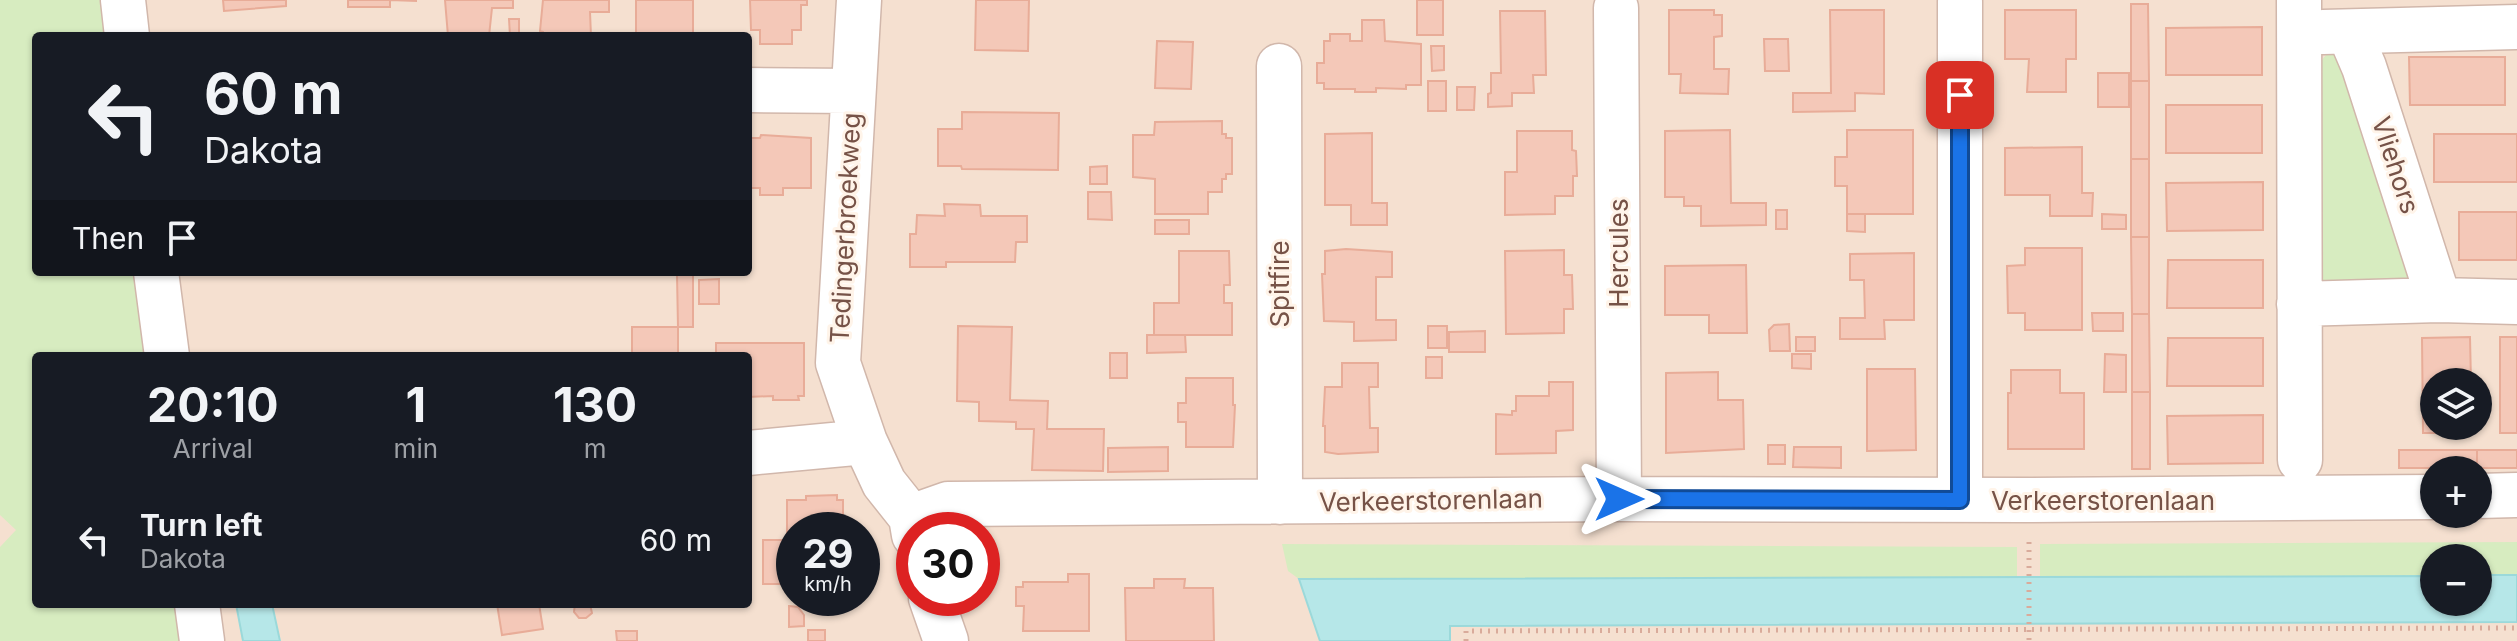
<!DOCTYPE html>
<meta charset="utf-8">
<style>
body{margin:0;font-family:Inter,sans-serif;background:#242831;color:#f1f3f6;height:100vh;display:flex;flex-direction:column;font-size:30px;white-space:nowrap}
*{box-sizing:border-box;margin:0}
p{font-size:26px;color:#9ea1a6}
.icon{flex:none;width:44px;height:44px;fill:none;stroke:currentColor;stroke-width:2;stroke-linecap:round;stroke-linejoin:round}
.map{position:relative;flex:1;overflow:hidden}
.drawer{position:absolute;left:32px;top:352px;width:720px;height:256px;display:flex;flex-direction:column;background:#171b24;border-radius:8px;box-shadow:0 2px 6px #0004}
.drawer>*{flex:none}
.guide{position:absolute;left:32px;top:32px;width:720px;height:244px;border-radius:8px;box-shadow:0 2px 6px #0004;background:#171b24;color:#f1f3f6;overflow:hidden}
.controls{position:absolute;left:2420px;top:368px;display:grid;gap:16px}
.controls a{display:grid;place-items:center;width:72px;height:72px;border-radius:50%;background:#171b24;box-shadow:0 2px 6px #0004;font-size:40px}
.speed{position:absolute;left:776px;top:512px;display:flex;gap:16px;font-size:40px;font-weight:700;text-align:center}
.speed>*{display:grid;place-content:center;width:104px;height:104px;border-radius:50%;background:#171b24;box-shadow:0 2px 6px #0004;line-height:1}
.speed small{font-size:20px;font-weight:400}
.speed .limit{border:12px solid #d22;background:#fff;color:#111}
.pin{position:absolute;display:grid;place-items:center;width:68px;height:68px;color:#fff;margin:-34px;border-radius:16px;box-shadow:0 4px 12px #0006}
.me{position:absolute;width:88px;margin:-44px;rotate:90deg;stroke-linejoin:round;filter:drop-shadow(0 0 6px #0008)}
.turn{display:flex;align-items:center;gap:28px;height:168px;padding:0 40px;font-size:36px}
.turn .icon{width:104px;height:104px;stroke-width:2.5}
.turn b{display:block;font-size:56px;line-height:68px}
.then{display:flex;align-items:center;height:76px;padding:0 40px;background:#0003;gap:16px;font-size:30px}
.eta{display:flex;justify-content:space-evenly;align-items:center;height:136px;text-align:center}
.eta b{font-size:48px;font-weight:700;line-height:56px}
ul{padding:0;list-style:none}
li{display:flex;align-items:center;gap:24px;height:104px;padding:0 40px}
li div{flex:1}
li b{display:block;font-size:30px}
li em{font-style:normal}
.map>svg:first-child{display:block}
.residential{fill:#f5e0d0;fill-rule:evenodd}
.green{fill:#d7ecc0}
.water{fill:#b6e7e8;stroke:#9bd9da;stroke-width:2}
.building{fill:#f4c8b8;stroke:#e8ac98;stroke-width:2}
.lines{fill:none;stroke-linecap:round;stroke-linejoin:round}
.minor-casing{stroke:#d1b7ab;stroke-width:47}
.path{stroke:#d9ab9b;stroke-width:5;stroke-dasharray:2 6;stroke-linecap:butt}
.minor{stroke:#fff;stroke-width:44}
.route-casing{stroke:#114b97;stroke-width:20}
.route{stroke:#1a73e8;stroke-width:14}
.labels{text-anchor:middle;dominant-baseline:central;stroke-width:6;stroke-linejoin:round;paint-order:stroke}
.street-label{font-size:26px;fill:#765247;stroke:#fff4e9}
</style>
<div class="map">
<svg width="2517" height="641" viewBox="0 0 2517 641">
<rect width="100%" height="100%" fill="#fdefe2"/>
<path class="residential" d="M0,0H2517V641H0ZM36,36H748V272H36ZM36,356H748V604H36ZM2434,382H2478V426H2434ZM2434,470H2478V514H2434ZM794,530H862V598H794ZM914,530H982V598H914ZM2434,558H2478V602H2434Z"/>
<path class="green" d="M0,0H113L117,36H36V272H147L161,356H36V604H204L210,641H0V547L16,530L0,515Z
M2341,51L2421,281L2318,282V65L2326,55Z
M2517,542V575H2478V558H2434V576L2040,577V544Z
M1282,544L2017,547V577L1299,579L1288,571Z"/>
<path class="water" d="M2478,575H2517V622L1450,626V641H1320L1299,579L2434,576V602H2478Z
M236,604H272L280,641H243Z"/>
<path class="building" d="M223,0H286V6L224,11Z
M348,0H416V1L390,0V7H348Z
M445,0H513V8H492L489,36H448Z
M543,0H609V12H590L591,36H543V32L540,31Z
M636,0H693V36H636Z
M750,0H807V5H801V30H792V44H760V30H751Z
M976,0H1029L1028,51L975,50Z
M1417,0H1443V35H1417Z
M2131,4H2148L2149,81H2131Z
M1669,10H1714V15H1722V36L1714,37V69H1729L1728,94L1680,93L1681,74H1669Z
M1830,10H1884V94L1855,93V111L1793,112V93H1831Z
M2005,10H2076V59H2066V92H2027L2029,59H2005Z
M1500,11H1545L1546,75H1533L1534,93H1512V106L1488,107V94L1491,93V73H1501Z
M509,19H519V36H510Z
M1362,20H1384L1385,41L1421,44V85H1406V89L1376,88V92H1355V89H1324V83H1317V63H1324V41H1330V34H1350V41H1362Z
M2262,27V75H2166V28Z
M1764,39H1788L1789,71H1765Z
M1157,41L1193,42L1191,89L1155,88Z
M1431,46H1444V70L1432,71Z
M2409,57H2505V105H2410Z
M2098,73H2129V107H2098Z
M1428,81H1446V111H1428Z
M2131,81H2149V159H2131Z
M1457,87H1475L1474,110H1457Z
M2166,105H2262V153H2166Z
M962,112L1059,113L1058,170L962,169L961,166H938V129H962Z
M1222,121V134H1226V138H1232V174H1226V179H1222V192H1208V214H1155V179L1133,177V135H1154L1155,122Z
M1730,130L1731,203H1766V225L1701,226V206H1684V197H1665V131Z
M1847,130H1913V214H1847V186H1835V157H1847Z
M1517,131H1572V150L1576,151L1577,176H1573V196H1555V214L1505,215V172H1517Z
M1372,133V203H1387V225H1351V205H1325V134Z
M2434,134H2517V182H2434Z
M761,135L811,138V188H783V195H760V188H748V138H760Z
M2082,147V193H2093L2092,216H2050V195H2005V148Z
M2131,159H2149V237H2131Z
M1107,166V184H1090V167Z
M2263,182V230L2167,231L2166,183Z
M1088,192H1111L1112,220L1088,219Z
M944,204L980,205L981,216H1027V242H1016L1015,262H946V267H910V234H916L917,215L945,216Z
M1776,210H1787V229H1776Z
M2459,212H2517V260H2459Z
M1847,214H1865V232L1847,231Z
M2102,214L2126,215V229H2102Z
M1155,220H1189V234H1155Z
M2131,237H2149V314H2132Z
M2025,248H2082V330H2025V313H2008L2007,266L2025,265Z
M1346,249L1392,252V277H1376V320H1396V340L1354,341V322L1324,321L1322,274H1325V251Z
M1564,250V275H1572L1573,309H1564V333L1506,334L1505,251Z
M1179,251H1229L1230,285H1224V303H1232V335H1154V303H1179Z
M1914,253V320H1884L1885,339H1840V318H1865L1864,280H1850V254Z
M2168,260H2263V308H2167Z
M1746,265L1747,333H1709V315H1665V266Z
M677,275H693V327H678Z
M719,279V304H699V280Z
M2092,313H2123V331H2093Z
M2132,314H2149L2150,392H2132Z
M1789,324L1790,351H1770L1769,330L1774,325Z
M958,326L1012,327L1010,400L1048,401L1047,429H1104L1103,471L1032,470L1034,429H1016V422L979,421V402L957,401Z
M1428,326H1447V348H1428Z
M632,327H678V356H620V354H632Z
M1485,331V352H1449V332Z
M1147,335H1185L1186,352L1147,353Z
M1796,337H1815V351H1796Z
M2470,337L2471,382H2434V426H2471V433H2423L2422,338Z
M2500,337H2517V433H2500Z
M2168,338H2263V386H2167Z
M716,343H804V396H798L799,400H773V396L748,397V356H716Z
M1110,353H1127V378H1110Z
M1792,354H1811V369L1792,368Z
M2105,354L2126,355V392H2104Z
M1426,357H1442V378H1426Z
M1342,363H1378V387H1369L1370,428H1378V452L1338,454L1325,452V426H1323L1325,387H1342Z
M1867,369H1915L1916,450L1867,451Z
M2011,370H2060V393H2084V449H2008V393H2011Z
M1718,372V400H1743L1744,449L1666,453V373Z
M1186,378H1233V405H1235L1233,447H1186V422H1178V403H1186Z
M1549,382H1573V430L1556,431V453L1496,454V414L1512,415V411H1516V396H1549Z
M2132,392H2150V469H2132Z
M2263,415V463L2168,464L2167,416Z
M1768,445H1785V464H1768Z
M1168,447V471L1108,472V448Z
M1794,447H1841V468L1793,467Z
M2399,450H2477V468H2399Z
M2477,450H2517V468H2477Z
M837,495V500H843V530H794V566H787V584H763V540H787V500H806V496Z
M1068,574H1089V631H1023L1024,606H1016V587H1023V582H1068Z
M1154,579H1185L1184,588H1213L1214,641H1126L1125,588H1154Z
M497,604H539L543,629L502,635Z
M590,604L592,613L586,618H579L574,612L575,604Z
M789,606L798,607L804,615V626L789,627Z
M808,630H825V641H808Z
M616,631H637V641H617Z"/>
<g class="lines">
<g class="minor-casing">
<path id="minor" d="M123,0L127,36
M859,0L838,363L865,442L884,483L911,517L914,535
M2299,0L2300,460
M1616,8L1619,499
M2323,32L2517,27
M2349,32L2364,67L2439,300
M1279,66L1280,502
M748,90L853,91
M156,272L167,356
M2299,304L2439,300L2517,302
M748,453L865,442
M2478,496L2517,495
M1960,500V2
M911,517L948,504L1619,499L2029,500L2434,497
M931,598L946,641
M197,604L202,641"/>
</g>
<path class="path" d="M2029,542V641
M1466,641V631L2517,628"/>
<use href="#minor" class="minor"/>
</g>
<g class="lines">
<g class="route-casing">
<path id="route" d="M1619,499L1960,500V95"/>
</g>
<use href="#route" class="route"/>
</g>
<g class="labels">
<g class="street-label">
<text transform="translate(2396 165) rotate(72)">Vliehors</text>
<text transform="translate(845 228) rotate(-87)">Tedingerbroekweg</text>
<text transform="translate(1618 253) rotate(-90)">Hercules</text>
<text transform="translate(1279 284) rotate(-90)">Spitfire</text>
<text transform="translate(1431 500) rotate(-1)">Verkeerstorenlaan</text>
<text x="2103" y="500">Verkeerstorenlaan</text>
</g>
</g>
</svg>
<div class="controls">
<a><svg class="icon" aria-label="layers" viewBox="0 0 24 24"><path d="M12 4l9 5-9 5-9-5zM3 14l9 5 9-5"/></svg></a>
<a>+</a>
<a>−</a>
</div>
<div class="speed"><div>29<small>km/h</small></div><div class="limit">30</div></div>
<div class="pin" style="left:1960px;top:95px;background:#d93025"><svg class="icon" aria-label="arrive" viewBox="0 0 24 24"><path d="M6 21V4h12l-3 4 3 4H6"/></svg></div>
<svg class="me" style="left:1619px;top:499px" viewBox="-20 -20 40 40"><path d="M0-17L14 15 0 8-14 15z" fill="#1a73e8" stroke="#fff" stroke-width="4"/></svg>
<div class="guide">
<div class="turn"><svg class="icon" aria-label="left" viewBox="0 0 24 24"><path d="M17 20v-9H6M10 6l-5 5 5 5"/></svg><div><b>60 m</b>Dakota</div></div>
<div class="then">Then<svg class="icon" aria-label="arrive" viewBox="0 0 24 24"><path d="M6 21V4h12l-3 4 3 4H6"/></svg></div>
</div>
<section class="drawer">
<div class="eta">
<div><b>20:10</b><p>Arrival</p></div>
<div><b>1</b><p>min</p></div>
<div><b>130</b><p>m</p></div>
</div>
<ul>
<li><svg class="icon" aria-label="left" viewBox="0 0 24 24"><path d="M17 20v-9H6M10 6l-5 5 5 5"/></svg><div><b>Turn left</b><p>Dakota</p></div><em>60 m</em></li>
</ul>
</section>
</div>
